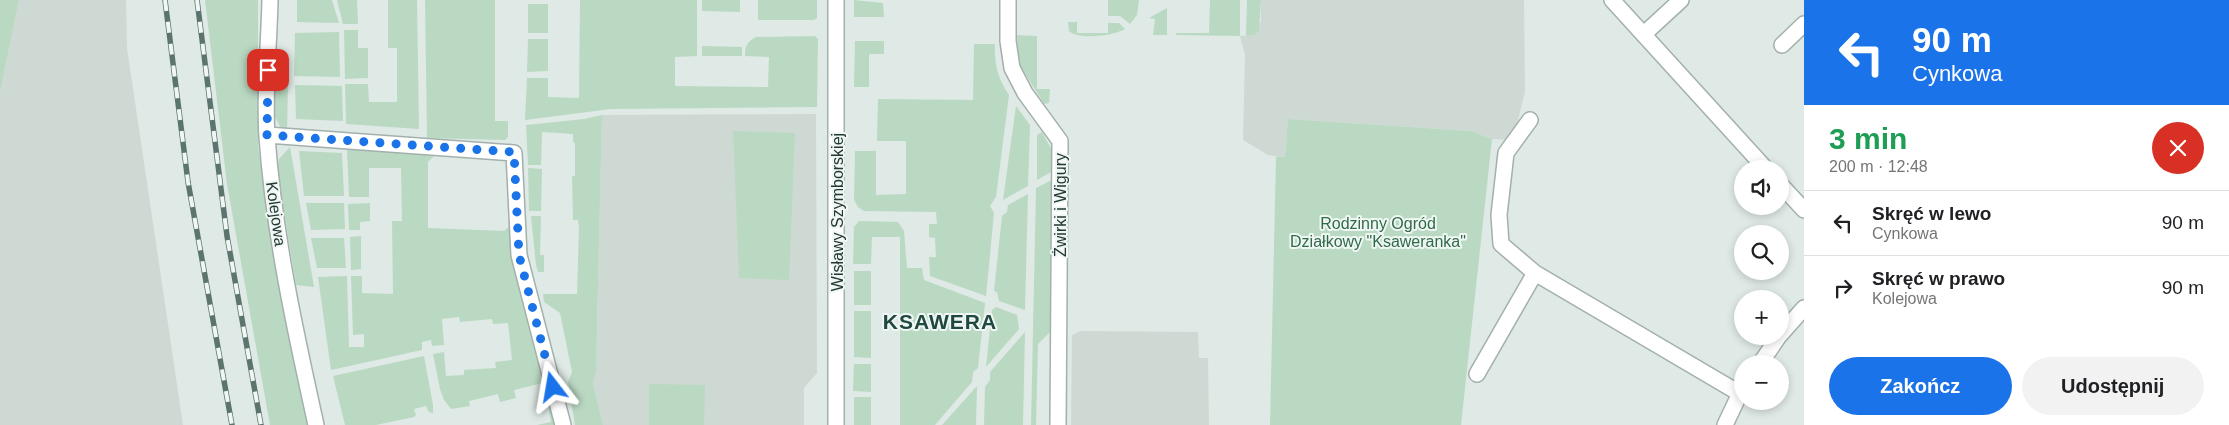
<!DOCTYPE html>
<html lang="pl">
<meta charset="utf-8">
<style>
body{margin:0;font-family:Helvetica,sans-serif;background:#f2f2f2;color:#202124;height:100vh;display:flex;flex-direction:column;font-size:19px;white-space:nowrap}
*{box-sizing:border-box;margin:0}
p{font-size:16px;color:#757577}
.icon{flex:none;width:28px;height:28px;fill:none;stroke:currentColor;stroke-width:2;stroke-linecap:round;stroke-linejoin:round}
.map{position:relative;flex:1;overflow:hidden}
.sheet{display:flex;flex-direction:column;background:#fff;width:425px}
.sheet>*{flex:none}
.top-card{background:#1a73e8;color:#fff;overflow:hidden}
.buttons{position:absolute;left:1734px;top:160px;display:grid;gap:10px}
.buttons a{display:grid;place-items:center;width:55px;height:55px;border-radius:50%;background:#fff;box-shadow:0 2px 8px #0003;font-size:25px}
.pin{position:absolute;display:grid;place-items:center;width:42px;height:42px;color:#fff;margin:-21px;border-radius:10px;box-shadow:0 2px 8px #0006}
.me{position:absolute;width:55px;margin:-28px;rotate:346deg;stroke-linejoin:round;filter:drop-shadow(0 0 4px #0008)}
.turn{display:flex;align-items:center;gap:18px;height:105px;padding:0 25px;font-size:22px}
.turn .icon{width:65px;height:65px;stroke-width:2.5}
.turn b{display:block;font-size:35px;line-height:42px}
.round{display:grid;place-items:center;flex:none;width:52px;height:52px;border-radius:26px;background:#f2f2f2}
.summary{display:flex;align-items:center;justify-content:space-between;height:85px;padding:0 25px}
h1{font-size:30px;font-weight:600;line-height:38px;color:#1e9e55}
.button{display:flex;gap:10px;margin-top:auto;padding:10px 25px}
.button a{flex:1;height:58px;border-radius:30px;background:#1a73e8;color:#fff;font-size:20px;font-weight:600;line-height:58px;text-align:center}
.button a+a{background:#f2f2f2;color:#202124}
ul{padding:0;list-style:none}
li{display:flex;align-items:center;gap:15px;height:65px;padding:0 25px;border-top:1px solid #e0e0e0}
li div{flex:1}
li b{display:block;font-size:19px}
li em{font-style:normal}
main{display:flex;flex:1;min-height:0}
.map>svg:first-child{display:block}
.built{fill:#ced9d4}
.green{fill:#bad9c3}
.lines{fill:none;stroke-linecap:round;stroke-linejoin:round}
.street-casing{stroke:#a3b0ac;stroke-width:18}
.street{stroke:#fff;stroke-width:15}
.rail-casing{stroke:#5c746e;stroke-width:5.5}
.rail{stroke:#eff6f3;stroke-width:4;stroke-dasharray:11;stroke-linecap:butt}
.route{stroke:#1a73e8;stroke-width:9;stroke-dasharray:0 16.2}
.labels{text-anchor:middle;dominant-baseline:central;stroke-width:4;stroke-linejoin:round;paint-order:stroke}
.street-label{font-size:16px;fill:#223833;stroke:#eff6f3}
.park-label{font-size:16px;fill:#306b49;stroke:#eff6f3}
.district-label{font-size:21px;font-weight:bold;letter-spacing:1px;fill:#204840;stroke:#eff6f3}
</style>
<main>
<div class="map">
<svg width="1804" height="425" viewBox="0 0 1804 425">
<rect width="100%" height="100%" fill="#dfe9e5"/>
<path class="built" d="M19,0H126L127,48L183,425H0V93Z
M1261,0H1524L1525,92L1513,140L1492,139L1471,131L1288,119L1285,158L1268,155L1243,140L1245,55L1240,36L1254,35L1261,21Z
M816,114L817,373L804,388V425H603L593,383L596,372L602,115Z
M1081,331L1198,332L1199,358H1208L1209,425H1071L1072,335Z"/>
<path class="green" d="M0,0H19L0,93Z
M205,0H258V145L270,233L297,378L308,425H270L227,184Z
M297,0H332L339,23L297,22Z
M337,0H357L358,24H343Z
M388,0H417L419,129L346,124L345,84H368L369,102H397V48H388Z
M425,0H495V121H508V137L505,140L427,138Z
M580,0H697V56L675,57V86L768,87L769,57L745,56C745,46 747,42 756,37L815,36L818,39L817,107L611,109L525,120L527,78H548V97L579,98Z
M702,0H740V12L702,11Z
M758,0H817V18L814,20H758Z
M854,0L883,3L884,17H854Z
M1108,0H1139L1137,15L1130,24L1120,16H1108Z
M1210,0H1240V36L1176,35V33H1209Z
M1247,0H1261L1259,31L1254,35L1246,36Z
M528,4H548V33H528Z
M1167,8V35H1153L1155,19L1149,18Z
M1068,22H1077V33H1108V23H1119L1125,29C1114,36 1078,40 1069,31Z
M344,30H358V48H368V78L345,79Z
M339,32L340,77L294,76L295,33Z
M1017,35L1037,36V89H1050L1049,103L1044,104L1018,62Z
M528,39H548V71L527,72Z
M855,41H884V54H869V87H854Z
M974,44H995C994,64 998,79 1009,95L996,197L990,206L994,213L986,296L930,276L929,257H936L935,238L929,237V224H937L936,212L864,211L858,207L854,200L855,151H876V195L906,194V141H877L878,99L973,100Z
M702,46L742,47V56H702Z
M288,85L287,130L281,128L274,115V86Z
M295,85L342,86L343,121L296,119Z
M1016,106L1030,125L1028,186L1003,200Z
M602,115L596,372L593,383L603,425H575L568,382L572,372L560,313L544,302L543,294H577L579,228L578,220H573L572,176H575V143L573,142V134L542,132L541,165H528L526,125L584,119Z
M1288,119L1471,131L1492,139L1461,425H1270L1276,157H1285Z
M733,131L795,133L789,280L739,278Z
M1042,132L1054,154L1053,171L1037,180V135Z
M290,147L314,287L296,285L277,169L279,159Z
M347,149L437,153L428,162V228L504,231L513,223L557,425H537L551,422L543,383L514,390L516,398L500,402L498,394L469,401L470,406L451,409L444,400L440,389L433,354L444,352L446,376L464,375V370L496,368L495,362L512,360L508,323L493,324L492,319L460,322L459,317L442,319L444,345L432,346L431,340L422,342V350L331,370L318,277L347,276L349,347H364V334L353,335L351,276H362V293L393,294L392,221H402L401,168H369V197H349Z
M299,151L342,153L344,196H304Z
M528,168L542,169L541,211H529Z
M1052,180L1050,332L1038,344L1036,425H1031L1036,188Z
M1028,194L1025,310L999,301L997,292L994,291L1002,216L1007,212L1008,205Z
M306,203H344L345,229L311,230Z
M370,203V221L360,222V230H349L348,204Z
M531,216H541L540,255H544V272H538L536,265Z
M859,221L898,222L904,231L907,268H922L924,280L985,303L978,368L973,372L972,382L935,425H900V237H872L871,264H853L854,227Z
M361,236V269L351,270L350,237Z
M311,238H344L346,268H317Z
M854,271H871V305H854Z
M996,307L1017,315L1019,329L986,367L992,310Z
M854,311H871V358L854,357Z
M1025,332L1023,425H984L985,387L990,380V372Z
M424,356L433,405V413L429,412L426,406L414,409L416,415L414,417L376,425H345L333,376Z
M854,364H871V392L853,391Z
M649,384L705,385L704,425H649Z
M977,386L976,425H942Z
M854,397H871V425H854Z"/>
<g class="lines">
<g class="street-casing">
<path id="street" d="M270,0C269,44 264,94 267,137C274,234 295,330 316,425
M1008,0V41L1012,68L1025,93L1060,141L1058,425
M1612,0L1766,169
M1644,34L1681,0
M1782,45L1804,24
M1530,120L1506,153L1499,215L1501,244L1535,273L1739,393
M267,135L514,153L519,255L563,425
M1780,184L1804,210
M1780,335L1804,308
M1760,364L1779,336
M1477,374L1535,273
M836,425V0
M1725,425L1742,389"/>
</g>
<use href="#street" class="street"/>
<g class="rail-casing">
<path id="rail" d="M165,0L188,182L232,425
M197,0L227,236L261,425"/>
</g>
<use href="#rail" class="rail"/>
</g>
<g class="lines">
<path class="route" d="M268,70L267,135L514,152L519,255L553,387"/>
</g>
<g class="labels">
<g class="street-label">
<text transform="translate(1060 205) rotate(-90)">Żwirki i Wigury</text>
<text transform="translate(837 212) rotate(-90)">Wisławy Szymborskiej</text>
<text transform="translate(276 214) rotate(82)">Kolejowa</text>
</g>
<g class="park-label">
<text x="1378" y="223">Rodzinny Ogród<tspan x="1378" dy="18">Działkowy "Ksaweranka"</tspan></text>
</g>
<g class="district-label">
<text x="940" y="321">KSAWERA</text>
</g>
</g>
</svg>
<div class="buttons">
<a><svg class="icon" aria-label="sound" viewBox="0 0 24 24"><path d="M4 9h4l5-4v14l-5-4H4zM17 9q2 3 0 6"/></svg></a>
<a><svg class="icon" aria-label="search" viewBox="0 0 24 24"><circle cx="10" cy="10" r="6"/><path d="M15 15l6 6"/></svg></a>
<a>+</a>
<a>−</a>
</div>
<div class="pin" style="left:268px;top:70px;background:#d93025"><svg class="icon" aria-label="arrive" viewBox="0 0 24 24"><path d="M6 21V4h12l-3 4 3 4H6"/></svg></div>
<svg class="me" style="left:553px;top:387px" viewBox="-20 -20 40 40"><path d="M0-17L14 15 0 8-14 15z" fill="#1a73e8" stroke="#fff" stroke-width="4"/></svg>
</div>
<section class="sheet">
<div class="top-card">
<div class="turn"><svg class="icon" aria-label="left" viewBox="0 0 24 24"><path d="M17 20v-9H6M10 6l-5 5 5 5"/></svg><div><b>90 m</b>Cynkowa</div></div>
</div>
<div class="summary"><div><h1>3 min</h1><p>200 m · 12:48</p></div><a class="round" style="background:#d93025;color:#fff"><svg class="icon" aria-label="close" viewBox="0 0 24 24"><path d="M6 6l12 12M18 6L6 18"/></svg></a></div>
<ul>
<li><svg class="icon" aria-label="left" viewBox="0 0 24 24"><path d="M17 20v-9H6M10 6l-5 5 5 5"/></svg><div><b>Skręć w lewo</b><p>Cynkowa</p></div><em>90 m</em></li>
<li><svg class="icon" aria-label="right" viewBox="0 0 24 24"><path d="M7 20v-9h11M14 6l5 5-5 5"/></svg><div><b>Skręć w prawo</b><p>Kolejowa</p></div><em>90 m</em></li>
</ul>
<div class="button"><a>Zakończ</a><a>Udostępnij</a></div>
</section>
</main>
